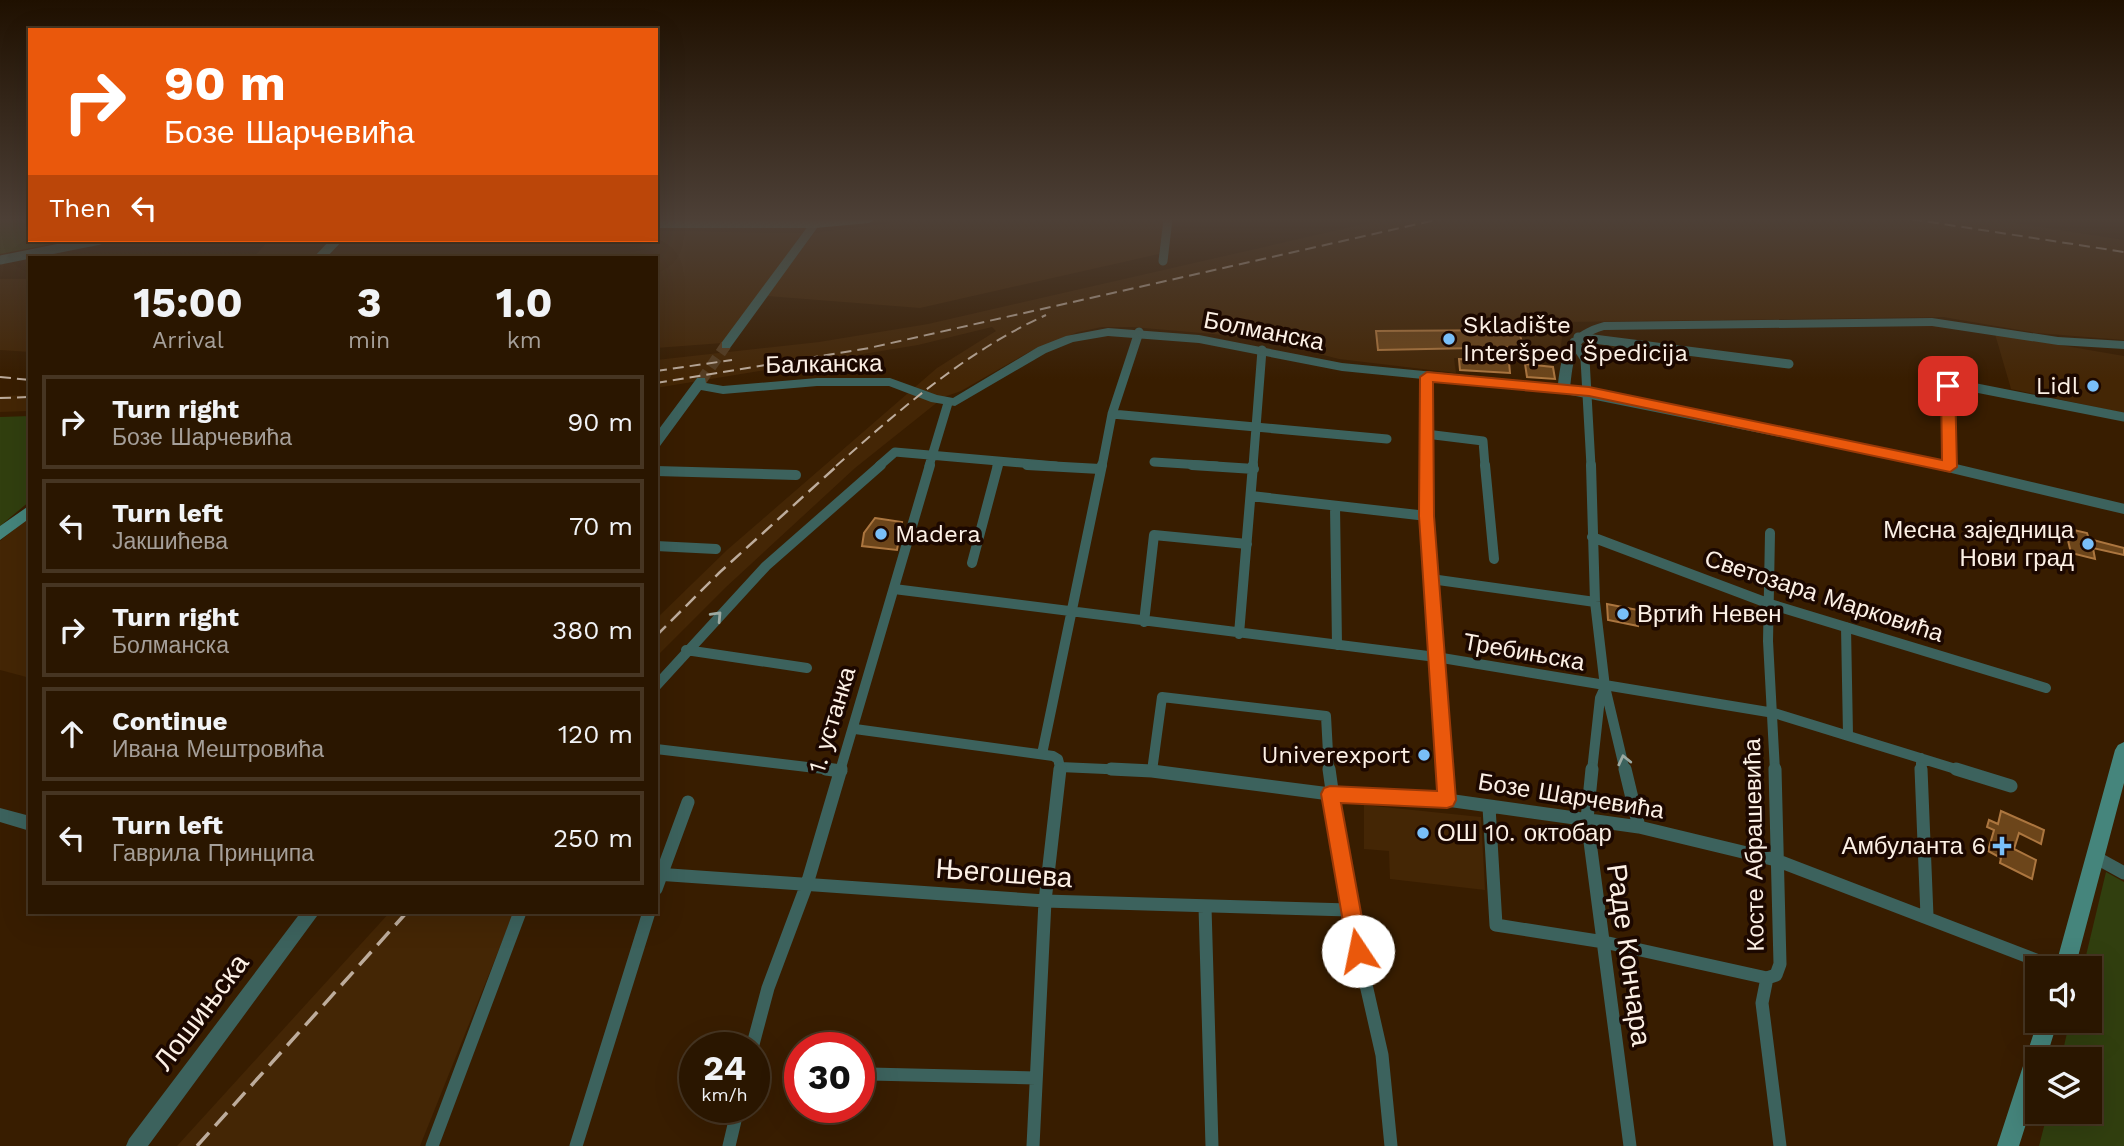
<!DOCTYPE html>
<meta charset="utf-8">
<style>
body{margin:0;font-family:"Work Sans",sans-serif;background:#321f0a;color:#f1f3f6;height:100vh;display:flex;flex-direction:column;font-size:26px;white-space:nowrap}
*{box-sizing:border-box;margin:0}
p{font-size:23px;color:#a59f99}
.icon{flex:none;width:38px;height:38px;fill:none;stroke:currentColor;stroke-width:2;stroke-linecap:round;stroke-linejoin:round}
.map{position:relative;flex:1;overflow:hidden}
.panel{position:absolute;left:28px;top:256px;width:630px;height:658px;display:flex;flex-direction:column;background:#2a1600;border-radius:0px;box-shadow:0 7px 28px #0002,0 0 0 2px #463522}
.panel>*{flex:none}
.hud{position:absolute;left:28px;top:28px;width:630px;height:214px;border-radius:0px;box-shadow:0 7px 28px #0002,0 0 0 2px #463522;background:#ea580c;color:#fff;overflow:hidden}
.buttons{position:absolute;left:2025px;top:956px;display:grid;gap:14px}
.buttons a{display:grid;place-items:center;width:77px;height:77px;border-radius:0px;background:#2a1600;box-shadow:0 7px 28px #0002,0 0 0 2px #463522;font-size:35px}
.speed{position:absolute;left:679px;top:1032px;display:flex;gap:14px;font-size:35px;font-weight:700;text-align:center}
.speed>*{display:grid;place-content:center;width:91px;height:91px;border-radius:50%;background:#2a1600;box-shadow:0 7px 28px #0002,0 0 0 2px #463522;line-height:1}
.speed small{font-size:18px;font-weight:400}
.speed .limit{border:10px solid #d22;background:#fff;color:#111}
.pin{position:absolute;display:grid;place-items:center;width:60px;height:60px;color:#fff;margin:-30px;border-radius:14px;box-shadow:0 4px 10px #0006}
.me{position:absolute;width:77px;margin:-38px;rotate:349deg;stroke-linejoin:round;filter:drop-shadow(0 0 5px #0008)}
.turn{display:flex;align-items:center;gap:24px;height:147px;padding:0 21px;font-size:32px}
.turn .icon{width:91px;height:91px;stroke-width:2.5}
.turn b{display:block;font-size:49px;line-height:60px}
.then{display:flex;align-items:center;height:66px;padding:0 21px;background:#0003;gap:14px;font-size:26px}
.eta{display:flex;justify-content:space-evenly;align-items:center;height:119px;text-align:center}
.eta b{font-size:42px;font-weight:700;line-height:49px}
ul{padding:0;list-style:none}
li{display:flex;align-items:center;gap:21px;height:94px;margin:0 14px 10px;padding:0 7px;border:4px solid #463522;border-radius:0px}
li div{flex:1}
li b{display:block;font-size:26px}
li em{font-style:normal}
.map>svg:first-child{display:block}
.built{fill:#442605}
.green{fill:#313f0f}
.building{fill:#6c451a;stroke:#ac763f;stroke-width:2}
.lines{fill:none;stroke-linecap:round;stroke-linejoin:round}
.tertiary-tunnel{stroke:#553d22;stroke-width:11;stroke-dasharray:11 6;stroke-linecap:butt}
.minor-far2{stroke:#3c625d;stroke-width:9}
.minor-far1{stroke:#3c625d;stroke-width:10}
.minor{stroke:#3c625d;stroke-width:13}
.tertiary{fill:#3c625d;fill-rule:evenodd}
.secondary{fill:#45857c;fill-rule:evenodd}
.rail-far2{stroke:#bdac9c;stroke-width:2;stroke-dasharray:11 6;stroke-linecap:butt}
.rail-far1{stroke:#bdac9c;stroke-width:2.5;stroke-dasharray:14 7;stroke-linecap:butt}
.rail{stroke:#bdac9c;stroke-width:3.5;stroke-dasharray:18 9;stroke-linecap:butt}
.oneway{stroke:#9ca9a1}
.route{fill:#ea580c;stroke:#983908;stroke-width:2}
.poi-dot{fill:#79bff8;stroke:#1c0800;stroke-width:2.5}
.labels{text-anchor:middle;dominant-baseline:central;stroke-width:7;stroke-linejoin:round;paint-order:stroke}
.poi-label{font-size:24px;fill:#fcf0e5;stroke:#1c0800;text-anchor:start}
.street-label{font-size:24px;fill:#fcf0e5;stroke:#1c0800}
.near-street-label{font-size:28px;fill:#fcf0e5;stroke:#1c0800}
</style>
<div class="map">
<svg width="2124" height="1146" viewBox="0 0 2124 1146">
<rect width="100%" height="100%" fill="#381d00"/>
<path class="built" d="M920,219H1164L1159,254L920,308L767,296L814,233Z
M1386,219H1989L2124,240V340L2037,333L1943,317L1564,322L1559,361L1454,358L1456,373L1339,359L1264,340L1213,334L1132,327H1102L1078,332L1029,352L961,391L944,397L855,468L725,588L656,657V619L727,550L937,368L996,331L992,327L918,345L656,388V360L819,342L928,324Z
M656,231L803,233L723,343L656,348V257H326L343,240H656Z
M269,240H332L315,257H254Z
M0,279H30V352L0,350Z
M1995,334L2124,356V413L2011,389Z
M30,395V411L0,412V396Z
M30,516V678L0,670V541Z
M1364,805L1481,817L1485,890L1390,879L1389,851L1364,849Z
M390,912H514L420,1146H177Z"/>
<path class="green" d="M0,219H30V240H72L0,254Z
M30,416V501L0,526V417Z
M2106,872L2124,882V1146H2039L2048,1111H2090V1059H2061L2070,1020H2090V968H2083Z"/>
<path class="building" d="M1518,330L1524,347L1378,350L1376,331Z
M1459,359L1509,362L1510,373L1460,370Z
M1525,364L1553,367L1555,379L1527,377Z
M875,518L902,522L897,550L862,546L864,533Z
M2065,528L2087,533L2089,539L2124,548V555L2093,548L2095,559L2071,553Z
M1607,604L1638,610V626L1608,620Z
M2001,811L2044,830L2041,844L2019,833L2014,849L2036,860L2032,879L2000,863L2001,858L1988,851L1994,830L1987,827L1989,820L1998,824Z"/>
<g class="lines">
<path class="tertiary-tunnel" d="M701,381L726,345"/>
<path class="minor-far2" d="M0,260L100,240
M1163,261L1168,219
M1578,337L1789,364
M1574,342L1585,359L1591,466
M1427,377V466
M1564,389L1947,466
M1112,414L1387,439
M1426,434L1483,441L1485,466
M1154,462L1217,466
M879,466L895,452L1056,466
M929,466L948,403
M997,466L998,463
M1102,466L1112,414L1139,332
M1253,466L1262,350
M1950,466L1948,386L1951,383L2124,417"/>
<path class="minor-far1" d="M1027,465L1100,469
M1192,465L1254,469
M1427,465V516L1445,771
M1485,465L1494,559
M1591,465L1595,602L1605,687L1625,771
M1939,465L2124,509
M656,471L796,475
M1251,496L1427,516
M1335,506L1337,645
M1770,533L1768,641L1775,771
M1592,537L1770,604L2046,688
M656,546L716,549
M972,563L998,465
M1431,579L1595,602
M894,589L1436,657L1774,713L1962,771
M1144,622L1154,535L1247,544
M1846,627L1848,735
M1239,634L1253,465
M686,650L807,668
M656,686L766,566L881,465
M855,729L1053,756L1058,759L1060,767L1151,771
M656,749L841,771
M1042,754L1102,465
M1921,758V771
M840,771L930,465
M1060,771V767
M1152,771L1162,697L1326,716L1329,771
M1592,771L1600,698L1605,687"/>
<path class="minor" d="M826,769L841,771
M1111,769L1152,771L1330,794L1447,800L1639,827L1776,860L2057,968
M1329,769L1349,910L1382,1055L1391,1146
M1445,769L1447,800
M1592,769L1587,819L1630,1146
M1625,769L1639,827
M1775,769L1780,964L1776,975L1767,978L1762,1003L1780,1146
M1921,769L1927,916
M1956,769L2011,786
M1489,807L1496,925L1604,942L1767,978
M2095,857L2124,873
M656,874L1045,901L1349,910
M656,889L688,802
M1205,907L1212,1146
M752,1048L768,988L807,884L841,769
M870,1074L1036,1078
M432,1146L520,912
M576,1146L649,912
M729,1146L738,1108
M1033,1146L1045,901L1060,769"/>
<path class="tertiary" d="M815,221L820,224L730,348H722V342L811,222Z
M1932,318L2058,337L2124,341V349L2058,345L1932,326L1604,330C1574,338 1573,362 1570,389L1564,393L1342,371L1199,343L1108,336L1073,342L1046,353L955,406L931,402L889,386H817L723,394L701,390L660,446L656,447V433L697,378H705L706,383L723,386L817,378H890L937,395L953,398L1038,347L1066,336L1108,328L1199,335L1342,363L1558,384C1562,349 1568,332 1604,322Z
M0,808L30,816V831L0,822Z
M301,912H320L148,1146H126L129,1139Z"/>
<path class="secondary" d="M832,219H875L869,223L815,228H656V220Z
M330,240H343L327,257H314Z
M30,505V518L0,540V526Z
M2124,742V783L2075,968H2055L2115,750L2118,745Z
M2038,1020H2058L2046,1059H2037V1089L2019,1146H1997Z"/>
<path class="rail-far2" d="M1911,219L2124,252
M656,371L732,360
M0,377L30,380
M656,383L869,348L1440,219
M0,398L30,397
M836,466C902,408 965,352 1046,315"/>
<path class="rail-far1" d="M656,636L720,572L838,465"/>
<path class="rail" d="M197,1146L407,912"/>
</g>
<defs><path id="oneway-chevron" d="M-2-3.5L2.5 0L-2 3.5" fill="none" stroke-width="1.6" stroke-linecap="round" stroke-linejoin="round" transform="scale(1.75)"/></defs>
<g class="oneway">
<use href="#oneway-chevron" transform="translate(717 616) rotate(-47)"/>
<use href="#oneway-chevron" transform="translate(1624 760) rotate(-103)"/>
</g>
<linearGradient id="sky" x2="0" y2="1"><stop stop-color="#1f1000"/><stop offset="0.58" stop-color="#4d4037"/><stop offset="1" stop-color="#4d4037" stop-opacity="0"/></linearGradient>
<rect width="2124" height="379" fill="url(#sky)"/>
<path class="route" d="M1427,372L1589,387L1942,460L1941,386L1948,381L1955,386L1957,467L1950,472L1589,396L1433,382L1434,516L1456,800L1453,806L1447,808L1341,803L1368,951L1365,958L1358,961L1351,958L1348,951L1321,794L1324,788L1330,786L1437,791L1419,516L1420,377Z"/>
<g class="poi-dot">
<circle cx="1449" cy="339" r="7"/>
<circle cx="2093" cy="386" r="7"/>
<circle cx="881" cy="534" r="7"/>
<circle cx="2088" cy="544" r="7"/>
<circle cx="1623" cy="614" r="7"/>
<circle cx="1424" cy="755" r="7"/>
<circle cx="1423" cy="833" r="7"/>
<path d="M1998.5 835.5h7v7h7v7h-7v7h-7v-7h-7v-7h7z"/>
</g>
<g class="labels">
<g class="poi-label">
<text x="1463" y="325">Skladište<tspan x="1463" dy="28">Interšped Špedicija</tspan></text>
<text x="2079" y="386" text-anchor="end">Lidl</text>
<text x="2074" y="530" text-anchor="end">Месна заједница<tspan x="2074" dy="28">Нови град</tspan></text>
<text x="895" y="534">Madera</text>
<text x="1637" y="614">Вртић Невен</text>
<text x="1410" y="755" text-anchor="end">Univerexport</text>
<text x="1437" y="833">ОШ 10. октобар</text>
<text x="1986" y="846" text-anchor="end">Амбуланта 6</text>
</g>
<g class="street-label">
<text transform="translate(1264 331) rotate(11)">Болманска</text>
<text transform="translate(824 364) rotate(-1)">Балканска</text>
<text transform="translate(1824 596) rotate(18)">Светозара Марковића</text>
<text transform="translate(1524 652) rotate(10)">Требињска</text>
<text transform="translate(832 720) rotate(-73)">1. устанка</text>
<text transform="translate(1571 796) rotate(9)">Бозе Шарчевића</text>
<text transform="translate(1754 845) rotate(-91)">Косте Абрашевића</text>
</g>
<g class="near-street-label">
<text transform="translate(1004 873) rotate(4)">Његошева</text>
<text transform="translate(1629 955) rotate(82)">Раде Кончара</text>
<text transform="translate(201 1012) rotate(-53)">Лошињска</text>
</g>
</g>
</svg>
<div class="buttons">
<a><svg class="icon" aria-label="sound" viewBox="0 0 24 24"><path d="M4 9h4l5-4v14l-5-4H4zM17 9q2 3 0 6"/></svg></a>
<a><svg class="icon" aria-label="layers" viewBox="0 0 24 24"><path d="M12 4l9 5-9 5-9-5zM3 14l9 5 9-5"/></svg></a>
</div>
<div class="speed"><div>24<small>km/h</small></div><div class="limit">30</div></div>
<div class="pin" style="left:1948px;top:386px;background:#d93025"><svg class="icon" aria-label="arrive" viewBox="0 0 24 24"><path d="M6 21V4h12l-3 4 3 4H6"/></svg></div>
<svg class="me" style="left:1358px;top:951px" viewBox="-20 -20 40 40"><circle r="19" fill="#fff"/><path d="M0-13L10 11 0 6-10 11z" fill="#ea580c"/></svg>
<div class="hud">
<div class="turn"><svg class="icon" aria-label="right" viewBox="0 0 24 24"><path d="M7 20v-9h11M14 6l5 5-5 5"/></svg><div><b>90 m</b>Бозе Шарчевића</div></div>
<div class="then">Then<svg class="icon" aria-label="left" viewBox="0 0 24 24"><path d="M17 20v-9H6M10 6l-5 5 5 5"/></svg></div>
</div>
<section class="panel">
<div class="eta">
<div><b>15:00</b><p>Arrival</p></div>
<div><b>3</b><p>min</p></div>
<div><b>1.0</b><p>km</p></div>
</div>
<ul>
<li><svg class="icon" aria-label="right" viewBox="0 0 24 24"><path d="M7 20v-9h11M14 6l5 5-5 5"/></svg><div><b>Turn right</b><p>Бозе Шарчевића</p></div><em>90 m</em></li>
<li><svg class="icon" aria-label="left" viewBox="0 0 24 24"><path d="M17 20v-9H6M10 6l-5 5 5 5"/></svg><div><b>Turn left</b><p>Јакшићева</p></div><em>70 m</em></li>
<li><svg class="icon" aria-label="right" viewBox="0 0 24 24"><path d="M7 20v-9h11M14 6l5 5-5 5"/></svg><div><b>Turn right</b><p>Болманска</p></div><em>380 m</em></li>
<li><svg class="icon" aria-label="ahead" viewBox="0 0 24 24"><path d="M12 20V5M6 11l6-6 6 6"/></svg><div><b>Continue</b><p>Ивана Мештровића</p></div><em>120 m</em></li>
<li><svg class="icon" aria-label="left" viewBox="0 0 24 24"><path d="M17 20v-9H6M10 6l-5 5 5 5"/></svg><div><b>Turn left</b><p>Гаврила Принципа</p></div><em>250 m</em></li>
</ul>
</section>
</div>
